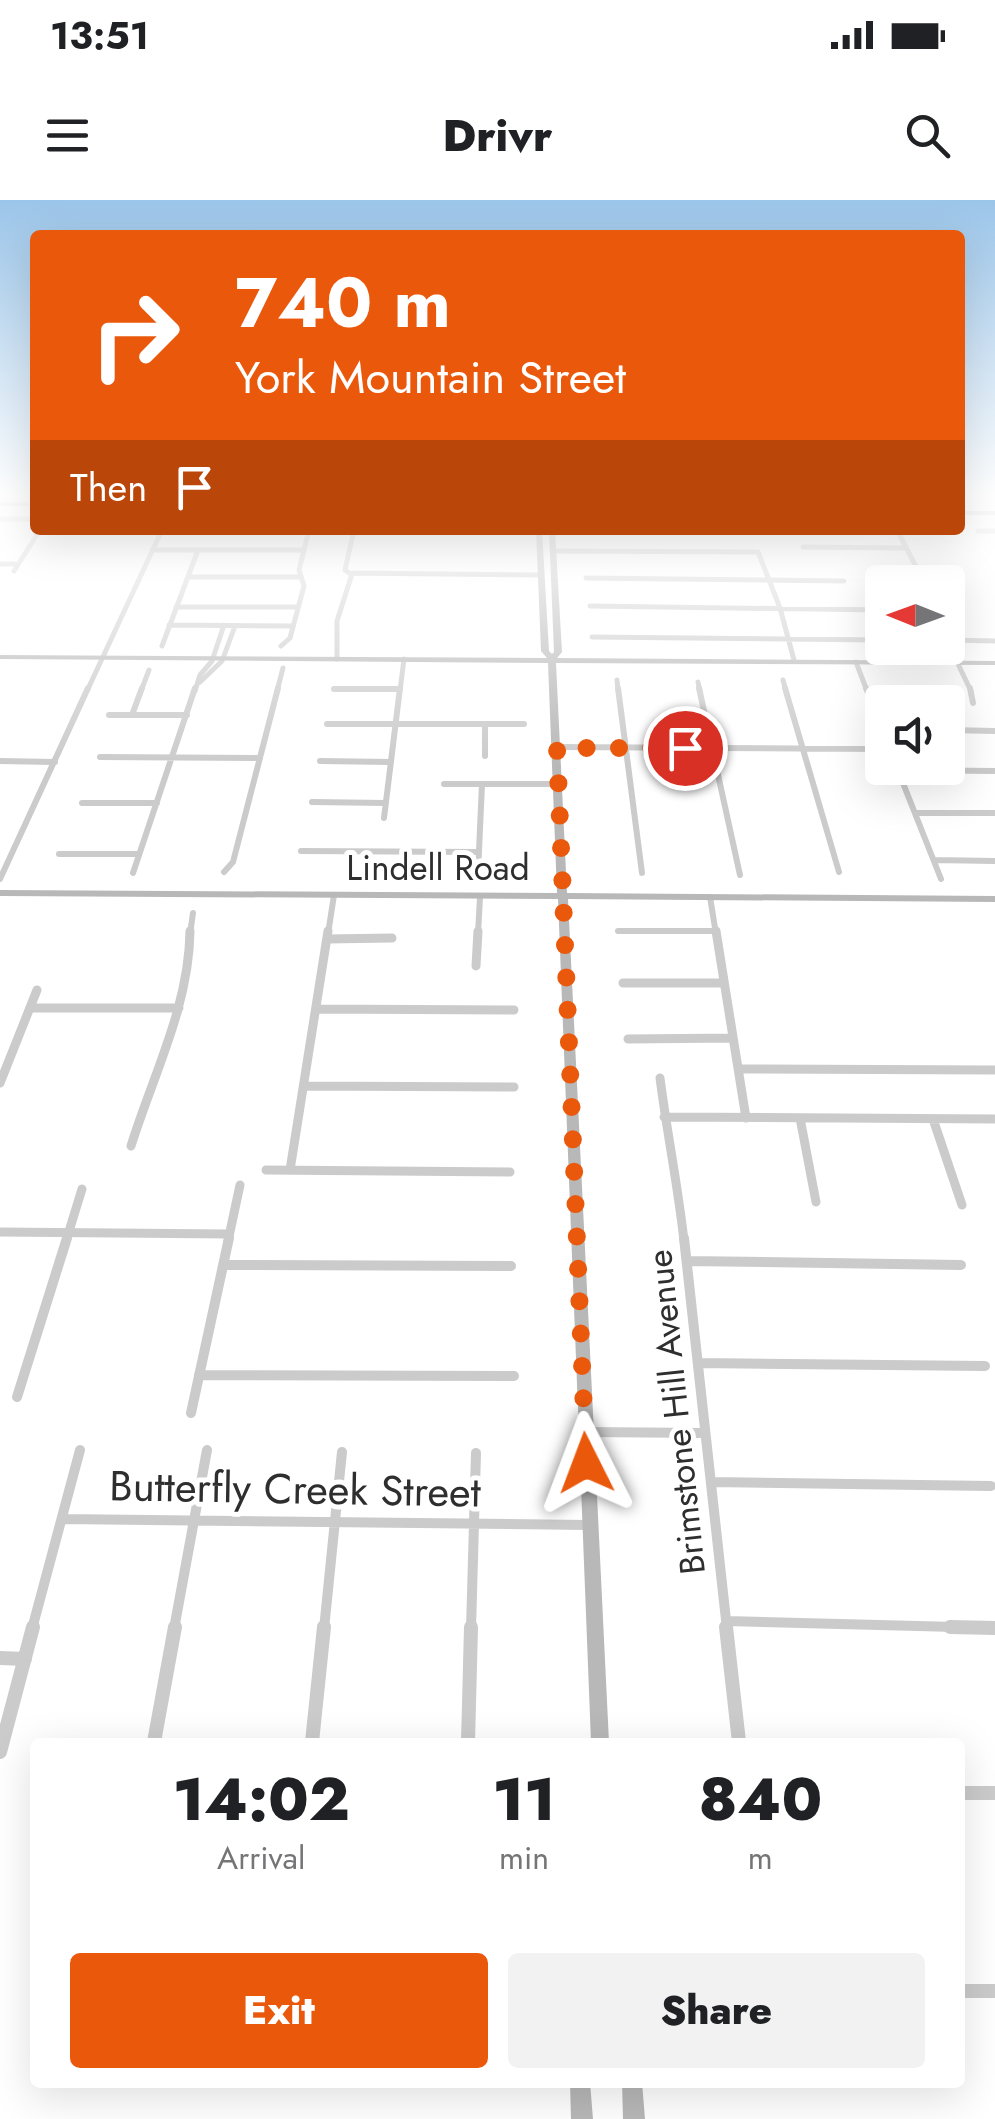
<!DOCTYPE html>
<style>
body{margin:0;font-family:Jost,sans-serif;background:#f2f2f2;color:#202124;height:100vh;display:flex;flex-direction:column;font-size:38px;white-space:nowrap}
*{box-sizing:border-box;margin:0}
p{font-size:32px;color:#757577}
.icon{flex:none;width:55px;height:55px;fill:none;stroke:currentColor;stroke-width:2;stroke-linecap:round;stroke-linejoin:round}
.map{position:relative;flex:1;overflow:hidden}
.panel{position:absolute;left:30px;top:1538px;width:935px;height:350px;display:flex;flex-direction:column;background:#fff;border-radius:10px;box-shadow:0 10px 40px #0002}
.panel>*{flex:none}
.banner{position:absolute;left:30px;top:30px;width:935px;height:305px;border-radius:10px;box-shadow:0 10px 40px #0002;background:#ea580c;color:#fff;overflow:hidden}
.needle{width:65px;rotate:271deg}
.controls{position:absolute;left:865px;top:365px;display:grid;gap:20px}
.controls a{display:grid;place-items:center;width:100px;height:100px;border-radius:10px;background:#fff;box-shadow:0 10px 40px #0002;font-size:50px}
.pin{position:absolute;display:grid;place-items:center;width:85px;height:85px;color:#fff;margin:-42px;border:5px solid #fff;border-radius:50%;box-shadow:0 2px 10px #0007}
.me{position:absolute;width:110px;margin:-55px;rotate:357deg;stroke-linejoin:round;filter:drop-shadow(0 0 8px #0008)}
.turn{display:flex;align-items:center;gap:35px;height:210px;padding:0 40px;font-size:45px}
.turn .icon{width:130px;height:130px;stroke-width:2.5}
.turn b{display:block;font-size:70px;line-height:85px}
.then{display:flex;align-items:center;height:95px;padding:0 40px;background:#0003;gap:20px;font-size:38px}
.eta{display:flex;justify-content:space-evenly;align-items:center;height:170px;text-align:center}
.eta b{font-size:60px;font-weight:800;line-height:70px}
.cta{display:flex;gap:20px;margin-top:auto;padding:20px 40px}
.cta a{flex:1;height:115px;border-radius:10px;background:#ea580c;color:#fff;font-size:40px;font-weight:800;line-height:115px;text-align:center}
.cta a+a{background:#f2f2f2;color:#202124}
.status{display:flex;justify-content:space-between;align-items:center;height:70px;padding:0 50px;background:#fff;direction:ltr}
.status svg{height:28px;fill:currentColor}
header{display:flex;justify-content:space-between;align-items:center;height:130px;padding:0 40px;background:#fff;font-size:45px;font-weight:800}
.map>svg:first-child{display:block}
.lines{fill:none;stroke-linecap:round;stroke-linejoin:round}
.street-far4{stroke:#cbcbcb;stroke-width:5}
.street-far3{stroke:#cbcbcb;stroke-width:6}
.street-far2{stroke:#cbcbcb;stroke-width:9}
.street-far1{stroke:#cbcbcb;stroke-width:10}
.street{stroke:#cbcbcb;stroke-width:14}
.secondary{fill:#b8b8b8;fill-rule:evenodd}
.primary{fill:#a6a6a6;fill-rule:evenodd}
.route{stroke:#ea580c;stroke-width:18;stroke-dasharray:0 32.4}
.labels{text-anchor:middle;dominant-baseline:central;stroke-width:10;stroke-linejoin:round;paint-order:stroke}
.street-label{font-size:35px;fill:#2e2e2e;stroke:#fff}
.near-street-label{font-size:42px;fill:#2e2e2e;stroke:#fff}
</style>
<div class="status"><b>13:51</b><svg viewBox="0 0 49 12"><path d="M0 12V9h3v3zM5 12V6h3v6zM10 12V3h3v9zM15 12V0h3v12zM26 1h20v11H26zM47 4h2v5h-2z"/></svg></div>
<header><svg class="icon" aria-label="menu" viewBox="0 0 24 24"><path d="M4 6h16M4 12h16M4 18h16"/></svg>Drivr<svg class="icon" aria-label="search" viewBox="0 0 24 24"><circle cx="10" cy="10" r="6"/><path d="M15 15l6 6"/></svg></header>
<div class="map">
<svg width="995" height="1919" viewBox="0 0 995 1919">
<rect width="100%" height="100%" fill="#fff"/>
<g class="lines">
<path class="street-far4" d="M0,319H35
M354,330L345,370L349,373L541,375
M897,330L924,382
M978,331H995
M803,347L906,348
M152,350H304
M552,351L758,352L780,408L794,460
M0,364H18
M14,371L40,330
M881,372H919
M188,377H301
M586,378L844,381
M590,406L882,410
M176,407H298
M169,425L293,426
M592,437L882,440
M948,440L995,441
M162,446L198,350
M281,446L290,438L304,386L299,370L309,330
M337,459V421L352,374
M856,462L867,491
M957,462L971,491
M617,480L618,491
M783,480L786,491
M200,482L222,461L235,426
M698,482L700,491
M334,489H400
M87,491L162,330
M141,491L149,470
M195,491L200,475L212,461L224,425
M277,491L283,468
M400,491L404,459"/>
<path class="street-far3" d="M618,488L642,673
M699,488L740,675
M785,488L839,672
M866,488L882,529
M970,488L973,503
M334,489H400
M109,515H187
M132,515L142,488
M327,524H524
M485,524V556
M948,530L995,531
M557,547L882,549
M100,557L260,558
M0,561L55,562
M320,561L391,562
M897,568L941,679
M898,570L995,571
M444,584H558
M312,602L386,603
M82,603H157
M915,613H995
M384,618L400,488
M301,651L479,652
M59,654H139
M934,660L995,661
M224,672L233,662L278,488
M133,673L195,488
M478,673L482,584
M0,679L88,488
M710,697L716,734
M618,731H716
M190,734L193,713
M328,734L334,695
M478,734L480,697"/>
<path class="street-far2" d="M716,731L746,918
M327,739L392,738
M476,766L478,731
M623,783H724
M30,808H179
M317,809L514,810
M628,839L733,838
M738,869L995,870
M660,878C667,933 678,986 684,1041
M0,883L37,790
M304,886L514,887
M664,917L995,919
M800,918L816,1002
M933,919L962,1005
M131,946C153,875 189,807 190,731
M266,970L510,972
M290,970L328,731
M0,1032L229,1034
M66,1041L82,989
M228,1041L240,985"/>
<path class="street-far1" d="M684,1038L727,1429
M687,1061L961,1065
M223,1065L511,1066
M698,1163L985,1166
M199,1175L514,1176
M17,1197L67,1038
M191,1213L229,1038
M584,1232L705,1233
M712,1282L991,1286
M62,1319L588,1325
M726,1421L995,1428
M32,1429L80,1250
M174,1429L207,1250
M324,1429L342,1252
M471,1429L476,1253"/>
<path class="street" d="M726,1427L739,1542
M950,1427L995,1428
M0,1458L25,1459
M154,1542L175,1427
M312,1542L324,1427
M468,1542L471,1427
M0,1552L33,1427
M960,1593H995
M960,1791H995"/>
<path class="secondary" d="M536,330H542L549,451L552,454L554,452L549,330H555L562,452L557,458L995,461V465L556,463L567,693L995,696V702L568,699L609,1542H591L558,699L0,696V690L557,693L548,463L0,459V455L547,458L541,451Z
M570,1882H590L593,1919H571Z
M622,1882H642L645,1919H623Z"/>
<path class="primary" d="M0,302H35V306H0Z
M960,311H995V315H960Z"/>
</g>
<linearGradient id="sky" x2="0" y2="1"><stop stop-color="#9bc5e9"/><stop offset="0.52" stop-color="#fff"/><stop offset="1" stop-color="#fff" stop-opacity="0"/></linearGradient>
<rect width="995" height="566" fill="url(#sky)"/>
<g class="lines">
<path class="route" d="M586,1263L557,548H685"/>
</g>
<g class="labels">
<g class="street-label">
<text x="438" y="668">Lindell Road</text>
<text transform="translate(676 1212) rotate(-96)">Brimstone Hill Avenue</text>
</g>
<g class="near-street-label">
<text transform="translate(295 1289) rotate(1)">Butterfly Creek Street</text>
</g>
</g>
</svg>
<div class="controls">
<a><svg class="needle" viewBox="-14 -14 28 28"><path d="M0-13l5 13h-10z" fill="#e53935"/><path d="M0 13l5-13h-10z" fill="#757577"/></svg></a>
<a><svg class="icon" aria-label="sound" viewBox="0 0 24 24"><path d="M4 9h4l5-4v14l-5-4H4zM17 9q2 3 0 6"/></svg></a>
</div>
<div class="pin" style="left:685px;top:548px;background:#d93025"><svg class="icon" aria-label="arrive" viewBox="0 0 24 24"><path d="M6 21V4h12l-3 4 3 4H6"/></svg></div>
<svg class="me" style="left:586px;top:1263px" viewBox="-20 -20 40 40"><path d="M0-17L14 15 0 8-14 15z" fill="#ea580c" stroke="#fff" stroke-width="4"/></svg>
<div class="banner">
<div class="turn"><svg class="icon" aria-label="right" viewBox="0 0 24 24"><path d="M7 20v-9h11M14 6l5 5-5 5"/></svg><div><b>740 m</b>York Mountain Street</div></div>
<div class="then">Then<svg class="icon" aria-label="arrive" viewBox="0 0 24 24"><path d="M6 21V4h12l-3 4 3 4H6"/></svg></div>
</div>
<section class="panel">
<div class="eta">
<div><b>14:02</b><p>Arrival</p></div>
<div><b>11</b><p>min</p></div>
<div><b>840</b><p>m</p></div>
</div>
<div class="cta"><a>Exit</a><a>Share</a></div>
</section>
</div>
